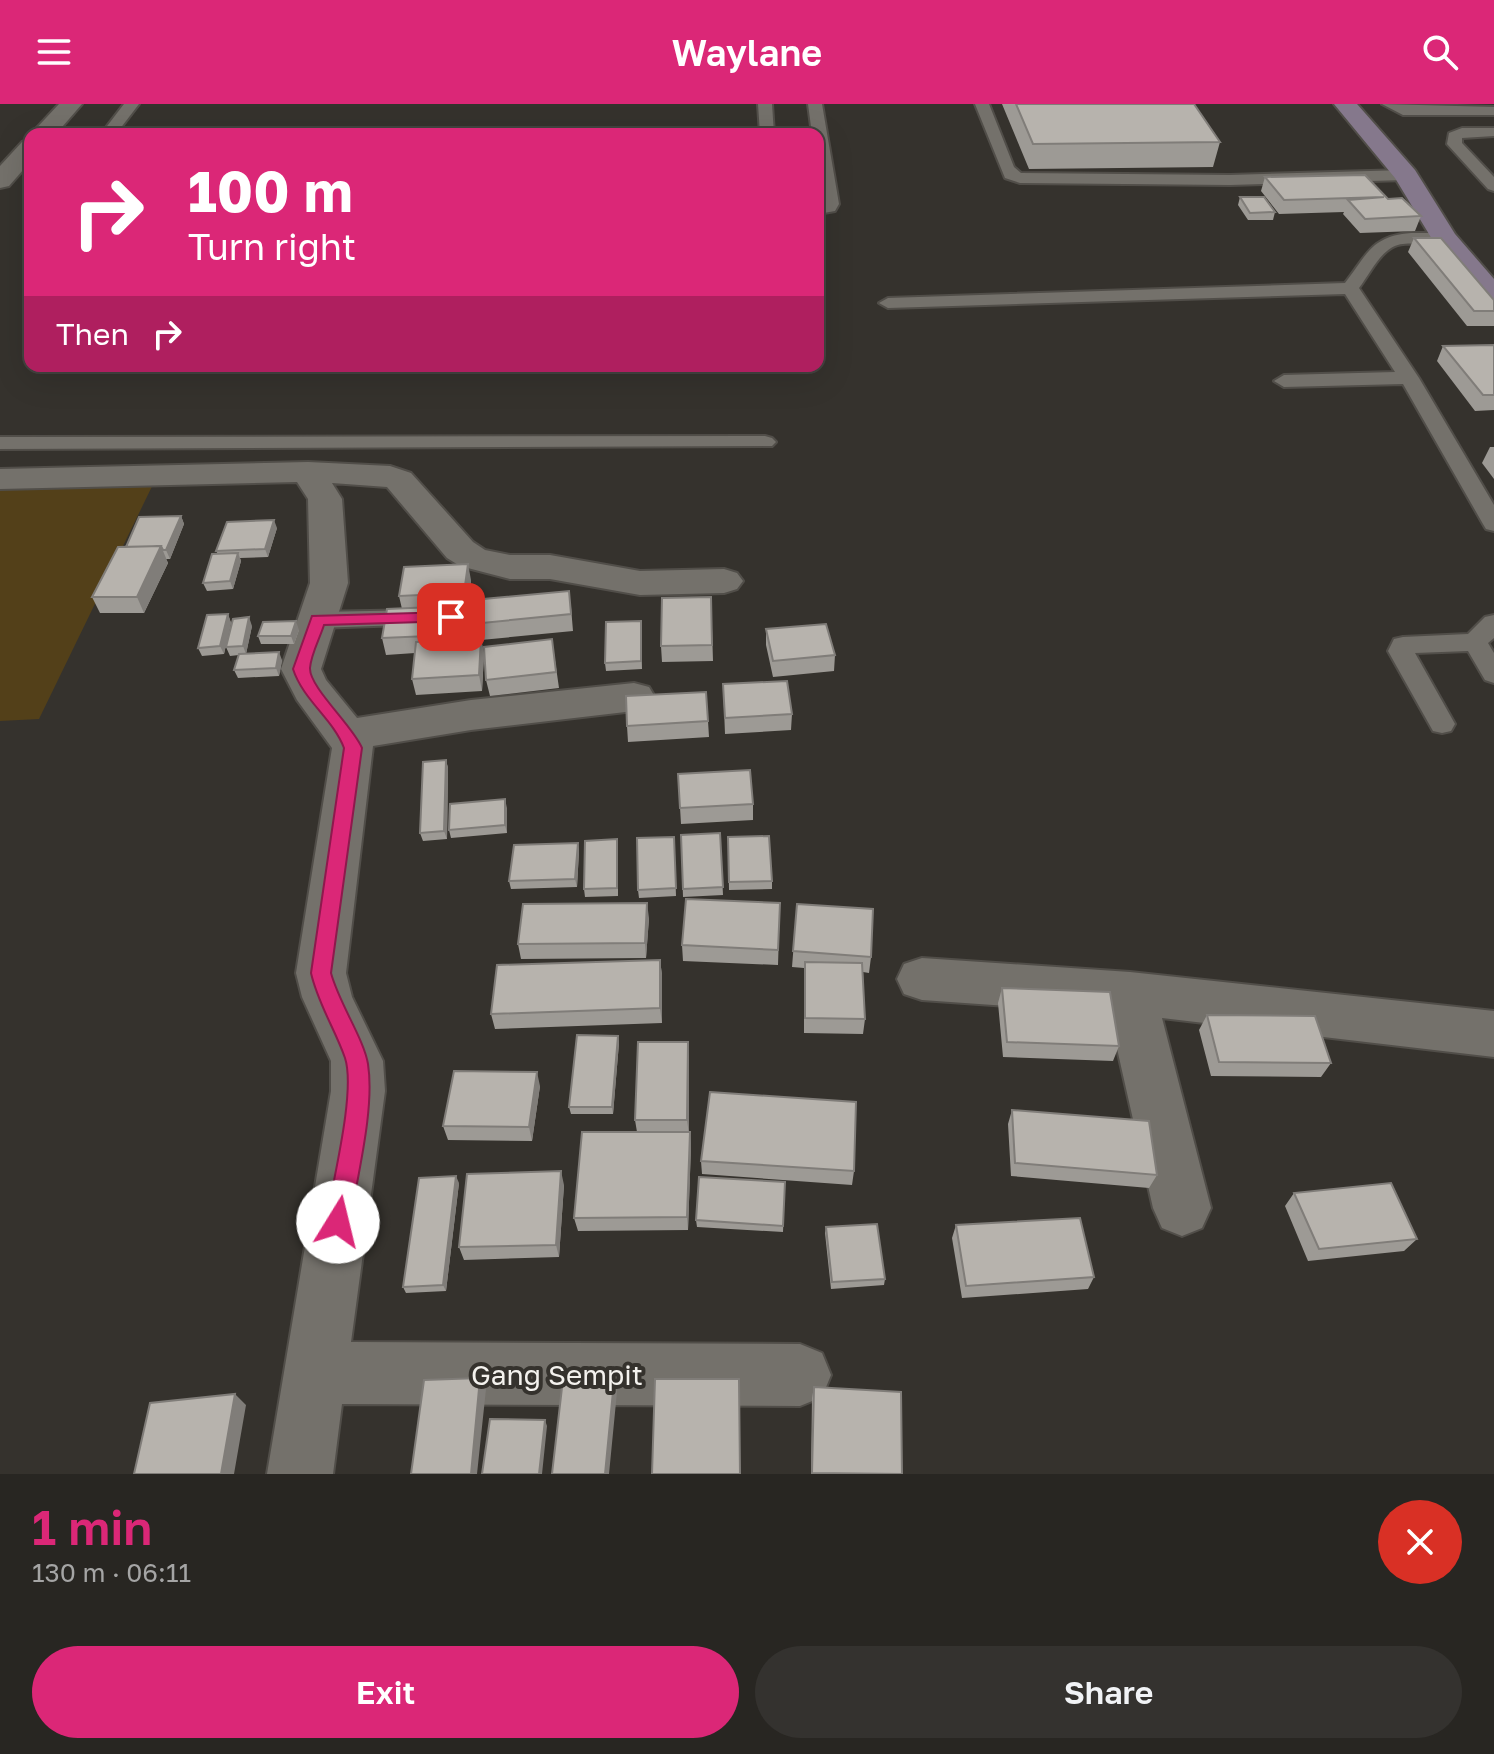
<!DOCTYPE html>
<meta charset="utf-8">
<style>
body{margin:0;font-family:"Golos Text",sans-serif;background:#34322f;color:#f1f3f6;height:100vh;display:flex;flex-direction:column;font-size:30px;white-space:nowrap}
*{box-sizing:border-box;margin:0}
p{font-size:26px;color:#a5a5a5}
.icon{flex:none;width:44px;height:44px;fill:none;stroke:currentColor;stroke-width:2;stroke-linecap:round;stroke-linejoin:round}
.map{position:relative;height:1370px;overflow:hidden}
.sheet{display:flex;flex-direction:column;background:#282622;flex:1}
.sheet>*{flex:none}
.guide{position:absolute;left:24px;top:24px;width:800px;height:244px;border-radius:16px;box-shadow:0 8px 32px #0002,0 0 0 2px #444340;background:#db2777;color:#fff;overflow:hidden}
.pin{position:absolute;display:grid;place-items:center;width:68px;height:68px;color:#fff;margin:-34px;border-radius:16px;box-shadow:0 4px 12px #0006}
.me{position:absolute;width:88px;margin:-44px;rotate:9deg;stroke-linejoin:round;filter:drop-shadow(0 0 6px #0008)}
.turn{display:flex;align-items:center;gap:28px;height:168px;padding:0 32px;font-size:36px}
.turn .icon{width:104px;height:104px;stroke-width:2.5}
.turn b{display:block;font-size:56px;line-height:68px}
.then{display:flex;align-items:center;height:76px;padding:0 32px;background:#0003;gap:16px;font-size:30px}
.round{display:grid;place-items:center;flex:none;width:84px;height:84px;border-radius:42px;background:#34322f}
.headline{display:flex;align-items:center;justify-content:space-between;height:136px;padding:0 32px}
h1{font-size:48px;font-weight:600;line-height:60px;color:#db2777}
.button{display:flex;gap:16px;margin-top:auto;padding:16px 32px}
.button a{flex:1;height:92px;border-radius:48px;background:#db2777;color:#fff;font-size:32px;font-weight:600;line-height:92px;text-align:center}
.button a+a{background:#34322f;color:#f1f3f6}
header{display:flex;justify-content:space-between;align-items:center;height:104px;padding:0 32px;background:#db2777;color:#fff;font-size:36px;font-weight:600}
.map>svg:first-child{display:block}
.green{fill:#534019}
.lines{fill:none;stroke-linecap:round;stroke-linejoin:round}
.lane-casing{stroke:#514e49;stroke-width:4}
.street-casing{stroke:#514e49;stroke-width:4}
.secondary-casing{stroke:#514e49;stroke-width:4}
.lane{fill:#74716b;fill-rule:evenodd}
.street{fill:#74716b;fill-rule:evenodd}
.secondary{fill:#85788c;fill-rule:evenodd}
.wall{fill:#9d9a95;fill-rule:evenodd}
.shaded-wall{fill:#807d79}
.building{fill:#b7b3ad;stroke:#807d79;stroke-width:2}
.route{fill:#db2777;stroke:#8e194d;stroke-width:2}
.labels{text-anchor:middle;dominant-baseline:central;stroke-width:8;stroke-linejoin:round;paint-order:stroke}
.near-street-label{font-size:28px;fill:#f4f2ee;stroke:#35322d}
</style>
<header><svg class="icon" aria-label="menu" viewBox="0 0 24 24"><path d="M4 6h16M4 12h16M4 18h16"/></svg>Waylane<svg class="icon" aria-label="search" viewBox="0 0 24 24"><circle cx="10" cy="10" r="6"/><path d="M15 15l6 6"/></svg></header>
<div class="map">
<svg width="1494" height="1370" viewBox="0 0 1494 1370">
<rect width="100%" height="100%" fill="#35322d"/>
<path class="green" d="M159,368L39,615L0,617V373Z"/>
<g class="lines">
<g class="lane-casing">
<path id="lane" d="M124,0H139L116,30H101Z
M758,0H772L774,30H760Z
M808,0H822L839,100L835,107L818,110V100H823L818,68V30H812Z
M975,0H989L1014,63L1021,69L1230,71L1406,66L1414,71L1406,76L1230,81L1020,79L1005,74Z
M1382,0L1494,3V11H1403Z
M1462,24H1494V32L1462,34V39L1494,73V87L1488,85L1447,40L1449,29Z
M1411,129H1444L1452,134C1437,148 1409,133 1391,144C1377,153 1369,171 1359,184L1419,274L1494,401V427L1486,425L1483,420L1403,280L1284,283L1274,277L1284,271L1395,268L1345,190L888,204L879,199L888,194L1345,179C1367,151 1371,132 1411,129Z
M765,332L772,334L776,338L772,342L0,345V333Z
M421,506L430,508L433,514L430,520L317,524L308,522L305,516L308,510L317,508Z
M1494,511V534L1488,539L1494,549V579L1485,576L1468,547L1415,549L1455,620L1451,627L1442,629L1433,627L1388,547L1394,535L1403,533L1468,530L1485,513Z"/>
</g>
<g class="street-casing">
<path id="street" d="M59,0H82L56,30H31Z
M30,36V58L9,82L0,84V62L22,38Z
M308,358L390,362L411,369L473,438L485,446L510,451H550L640,467L724,465L737,469L743,477L737,485L724,489L640,491L550,475H510L460,462L447,454L387,383L332,379L342,395L348,479L321,565L326,576L357,614L471,596L634,579L649,583L655,593L649,603L634,607L471,626L373,642L346,869L352,893L383,957L385,987L351,1238L800,1240L822,1249L831,1271L822,1293L800,1302L342,1300L333,1370H267L331,987V957L302,893L296,869L332,644L297,596L281,565L310,479L308,395L297,378L0,385V365Z
M922,854L1130,868L1494,907V953L1162,914L1211,1104L1202,1124L1182,1132L1162,1124L1153,1104L1109,909L922,896L904,890L897,875L904,860Z"/>
</g>
<g class="secondary-casing">
<path id="secondary" d="M1334,0H1357L1415,66L1455,130L1494,175V202L1484,199L1435,140L1395,74Z"/>
</g>
<use href="#lane" class="lane"/>
<use href="#street" class="street"/>
<use href="#secondary" class="secondary"/>
</g>
<path class="wall" d="M1002,0H1194L1220,38L1213,63L1029,65Z
M1265,73L1388,95L1421,112L1415,127L1360,129L1343,110L1344,108L1279,110L1261,87Z
M1240,93L1275,108L1273,116H1248L1238,101Z
M1414,134L1494,196V222H1467L1408,148Z
M1494,241V306L1475,307L1437,257L1443,242Z
M1490,343H1494V375L1482,359Z
M181,412L184,420L170,455H166L168,459L144,509H100L92,493L126,443Z
M277,424L268,453L240,454L241,457L233,485L207,487L203,479L218,450L216,447Z
M471,476L469,497L571,503L573,527L481,536L484,550L482,587L416,591L412,575L415,549L386,551L382,534L402,505L399,492ZM462,505V521L465,535L458,536L460,518L458,506Z
M711,493L713,557L662,558L661,542Z
M228,510L231,519L224,550L202,552L198,544Z
M252,522L246,550L282,556L279,572L238,574L234,566L239,551L230,552L226,543Z
M641,525L642,565L606,567L605,559Z
M766,525L835,551L834,567L773,573L766,541Z
M299,526L294,540H261L258,532Z
M552,535L559,584L490,592L486,576Z
M723,580L792,610L791,626L725,630Z
M708,617L709,633L628,638L627,622Z
M446,656L448,664L447,735L423,737L420,729Z
M678,670L753,700V716L681,720Z
M507,704V729L451,734L449,726Z
M720,729L723,791L683,793L681,731Z
M674,733L676,792L639,794L638,786Z
M728,733L772,777V785L729,786Z
M578,739L579,747L577,783L511,785L509,777Z
M618,743V792L585,793L584,785Z
M780,799L778,861L683,857L682,841Z
M797,800L871,853L869,869L863,868L865,915L863,930L804,929V864L792,863Z
M649,814L646,854L521,855L518,840Z
M660,856L662,871V919L495,925L491,910Z
M1002,884L1119,942L1113,957L1003,953L998,899Z
M1207,911L1331,959L1321,973L1211,972L1199,926Z
M618,932L619,939L613,1010H571L569,1003Z
M688,938L689,1028H690L691,1042L688,1126L578,1127L574,1114L637,1028L635,1016Z
M540,982L532,1037L448,1036L443,1022Z
M1012,1006L1157,1071L1149,1084L1011,1072L1008,1020Z
M701,1057L854,1067L852,1081L702,1070Z
M785,1078L783,1128L697,1123L696,1116Z
M459,1079L446,1187L406,1189L403,1183Z
M564,1081L559,1153L464,1156L459,1143Z
M1294,1089L1417,1135L1404,1147L1308,1157L1285,1102Z
M956,1121L1094,1173L1088,1185L962,1194L952,1134Z
M826,1123L885,1175L884,1181L831,1185L825,1129Z
M814,1283L902,1370H811L812,1294Z"/>
<path class="shaded-wall" d="M181,412L184,420L170,455L166,446Z
M274,416L277,424L268,453L265,445Z
M161,442L168,459L144,509L137,493Z
M238,449L241,457L233,485L230,477Z
M468,460L471,476L468,505L464,489Z
M457,502L460,518L457,547L453,531Z
M228,510L231,519L224,550L220,542Z
M249,513L252,522L246,550L243,542Z
M296,517L299,526L294,540L291,532Z
M481,534L484,550L482,587L479,571Z
M279,548L282,556L279,572L276,564Z
M446,656L448,664L447,735L444,727Z
M505,695L507,704V729L505,721Z
M578,739L579,747L577,783L575,775Z
M647,799L649,814L646,854L645,839Z
M660,856L662,871V919L660,904Z
M618,932L619,939L613,1010L612,1003Z
M688,938L689,952V1030L687,1016Z
M537,968L540,982L532,1037L529,1023Z
M690,1028L691,1042L688,1126L687,1113Z
M561,1067L564,1081L559,1153L556,1141Z
M456,1072L459,1079L446,1187L443,1181Z
M480,1274L486,1285L477,1370H471Z
M614,1277L617,1288L609,1370H605Z
M235,1290L246,1301L234,1370H221Z
M545,1316L547,1322L542,1370H539Z"/>
<path class="building" d="M1016,0H1194L1220,38L1033,40Z
M1365,71L1388,95L1402,94L1421,112L1365,115L1348,96L1384,93L1284,96L1265,73Z
M1240,93H1264L1275,108L1250,109Z
M1414,134H1441L1494,196V207H1474Z
M1494,241V291H1483L1443,242Z
M181,412L166,446H163L161,442L126,443L139,413Z
M274,416L265,445L216,447L227,418Z
M161,442L137,493H92L118,443Z
M238,449L230,477L203,479L212,450Z
M468,460L464,489L399,492L404,463Z
M569,487L571,510L462,521V497Z
M711,493L712,541L661,542L662,494Z
M457,502L453,531L382,534L387,505Z
M228,510L220,542L198,544L207,511Z
M249,513L243,542L226,543L233,515Z
M296,517L291,532H258L263,518Z
M641,517V557L605,559L606,518Z
M826,520L835,551L773,557L766,525Z
M481,534L479,571L412,575L416,538Z
M552,535L556,568L486,576L484,543Z
M279,548L276,564L234,566L239,550Z
M787,577L792,610L725,614L723,580Z
M706,588L708,617L627,622L626,592Z
M446,656L444,727L420,729L423,658Z
M750,666L753,700L680,704L678,670Z
M505,695V721L449,726L450,700Z
M720,729L723,783L683,785L681,731Z
M769,732L772,777L729,778L728,733Z
M674,733L676,784L638,786L637,734Z
M617,735V784L584,785L585,737Z
M578,739L575,775L509,777L514,741Z
M686,795L780,799L778,846L682,841Z
M647,799L645,839L518,840L523,800Z
M797,800L873,805L871,853L793,847Z
M660,856V904L491,910L497,861Z
M805,858L862,859L865,915L805,914Z
M1002,884L1110,888L1119,942L1007,938Z
M1207,911L1315,912L1331,959L1219,958Z
M577,931L618,932L612,1003H569Z
M638,938H688L687,1016H635Z
M454,967L537,968L529,1023L443,1022Z
M710,988L856,998L854,1067L701,1057Z
M1012,1006L1149,1017L1157,1071L1015,1059Z
M582,1028H690L687,1113L574,1114Z
M561,1067L556,1141L459,1143L467,1070Z
M456,1072L443,1181L403,1183L419,1074Z
M699,1073L785,1078L783,1122L696,1116Z
M1391,1079L1417,1135L1319,1145L1294,1089Z
M1080,1114L1094,1173L966,1182L956,1121Z
M877,1120L885,1175L832,1178L826,1123Z
M480,1274L471,1370H411L424,1276Z
M563,1275L614,1277L605,1370H552Z
M655,1275H739L740,1370H652Z
M814,1283L901,1288L902,1370L812,1369Z
M235,1290L221,1370H134L150,1299Z
M490,1315L545,1316L539,1370H482Z"/>
<path class="route" d="M451,508L459,513L456,517L324,521C320,534 311,550 310,564C309,583 353,622 362,644L331,869C339,899 364,935 368,960C375,1005 357,1073 350,1118L347,1127L338,1130L330,1127L326,1118C332,1080 356,988 345,954C335,925 318,900 311,869L344,644C333,615 303,596 293,565L312,512Z"/>
<g class="labels">
<g class="near-street-label">
<text x="557" y="1270">Gang Sempit</text>
</g>
</g>
</svg>
<div class="pin" style="left:451px;top:513px;background:#d93025"><svg class="icon" aria-label="arrive" viewBox="0 0 24 24"><path d="M6 21V4h12l-3 4 3 4H6"/></svg></div>
<svg class="me" style="left:338px;top:1118px" viewBox="-20 -20 40 40"><circle r="19" fill="#fff"/><path d="M0-13L10 11 0 6-10 11z" fill="#db2777"/></svg>
<div class="guide">
<div class="turn"><svg class="icon" aria-label="right" viewBox="0 0 24 24"><path d="M7 20v-9h11M14 6l5 5-5 5"/></svg><div><b>100 m</b>Turn right</div></div>
<div class="then">Then<svg class="icon" aria-label="right" viewBox="0 0 24 24"><path d="M7 20v-9h11M14 6l5 5-5 5"/></svg></div>
</div>
</div>
<section class="sheet">
<div class="headline"><div><h1>1 min</h1><p>130 m · 06:11</p></div><a class="round" style="background:#d93025;color:#fff"><svg class="icon" aria-label="close" viewBox="0 0 24 24"><path d="M6 6l12 12M18 6L6 18"/></svg></a></div>
<div class="button"><a>Exit</a><a>Share</a></div>
</section>
